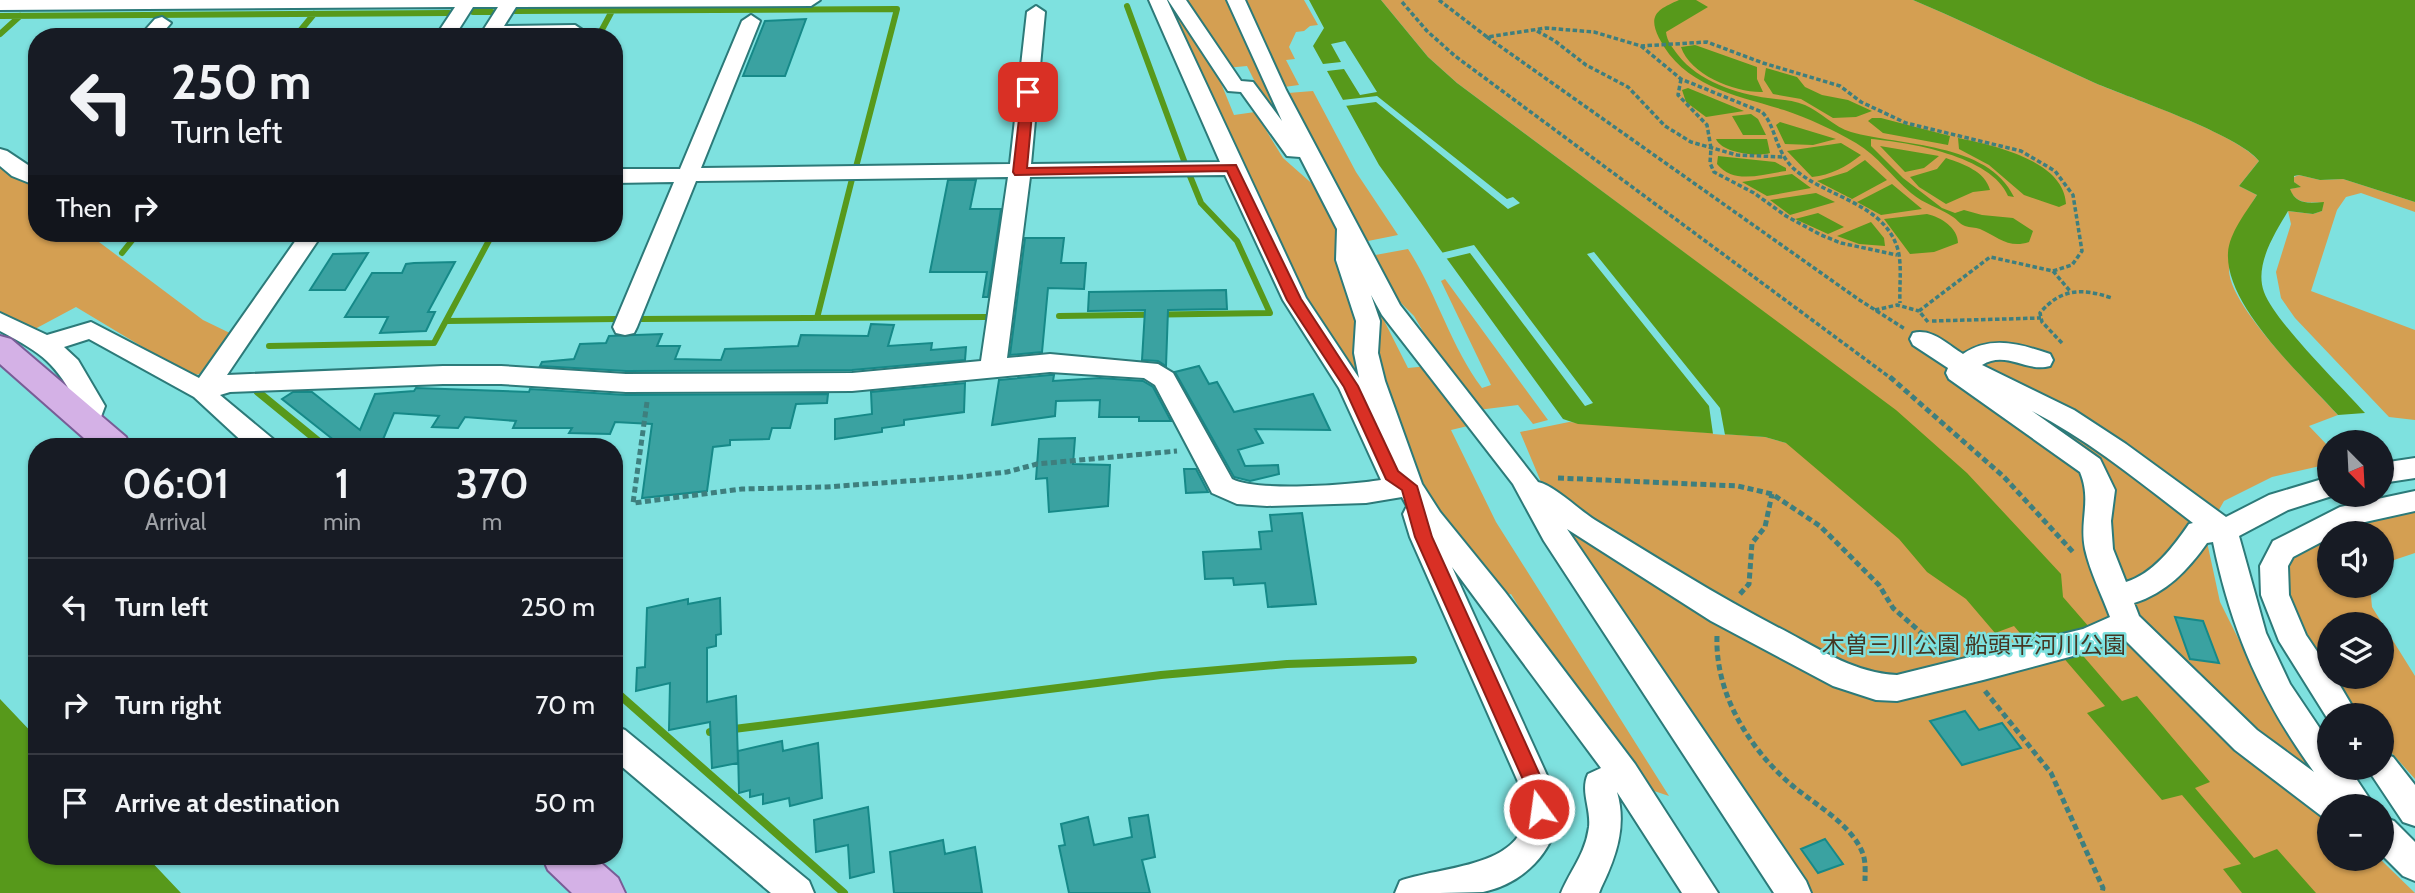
<!DOCTYPE html>
<meta charset="utf-8">
<style>
body{margin:0;font-family:Cabin,"Noto Sans JP",sans-serif;background:#20242c;color:#f1f3f6;height:100vh;display:flex;flex-direction:column;font-size:26px;white-space:nowrap}
*{box-sizing:border-box;margin:0}
p{font-size:23px;color:#9ea1a6}
.icon{flex:none;width:38px;height:38px;fill:none;stroke:currentColor;stroke-width:2;stroke-linecap:round;stroke-linejoin:round}
.map{position:relative;flex:1;overflow:hidden}
.sheet{position:absolute;left:28px;top:438px;width:595px;height:427px;display:flex;flex-direction:column;background:#171b24;border-radius:28px;box-shadow:0 2px 5px #0004}
.sheet>*{flex:none}
.hud{position:absolute;left:28px;top:28px;width:595px;height:214px;border-radius:28px;box-shadow:0 2px 5px #0004;background:#171b24;color:#f1f3f6;overflow:hidden}
.needle{width:46px;rotate:156deg}
.tools{position:absolute;left:2317px;top:430px;display:grid;gap:14px}
.tools a{display:grid;place-items:center;width:77px;height:77px;border-radius:50%;background:#171b24;box-shadow:0 2px 5px #0004;font-size:35px}
.pin{position:absolute;display:grid;place-items:center;width:60px;height:60px;color:#fff;margin:-30px;border-radius:14px;box-shadow:0 4px 10px #0006}
.me{position:absolute;width:77px;margin:-38px;rotate:346deg;stroke-linejoin:round;filter:drop-shadow(0 0 5px #0008)}
.turn{display:flex;align-items:center;gap:24px;height:147px;padding:0 28px;font-size:32px}
.turn .icon{width:91px;height:91px;stroke-width:2.5}
.turn b{display:block;font-size:49px;line-height:60px}
.then{display:flex;align-items:center;height:66px;padding:0 28px;background:#0003;gap:14px;font-size:26px}
.eta{display:flex;justify-content:space-evenly;align-items:center;height:119px;text-align:center}
.eta b{font-size:42px;font-weight:600;line-height:49px}
ul{padding:0;list-style:none}
li{display:flex;align-items:center;gap:21px;height:98px;padding:0 28px;border-top:2px solid #363941}
li div{flex:1}
li b{display:block;font-size:26px}
li em{font-style:normal}
.map>svg:first-child{display:block}
.green{fill:#d49f52}
.water{fill:#57991b}
.pier{fill:#7ee1df}
.lines{fill:none;stroke-linecap:round;stroke-linejoin:round}
.stream-far1{stroke:#57991b;stroke-width:6}
.stream{stroke:#57991b;stroke-width:8}
.building{fill:#3aa2a1;stroke:#168988;stroke-width:2}
.minor-casing{stroke:#2c7a79;stroke-width:4}
.major-casing{stroke:#785d96;stroke-width:4}
.path-far1{stroke:#3e7f7e;stroke-width:3.5;stroke-dasharray:4.5 2.5;stroke-linecap:butt}
.path{stroke:#3e7f7e;stroke-width:5;stroke-dasharray:6 3.5;stroke-linecap:butt}
.minor{fill:#fff;fill-rule:evenodd}
.major{fill:#d4b1e6;fill-rule:evenodd}
.route{fill:#d93025;stroke:#8d1f18;stroke-width:2}
.labels{text-anchor:middle;dominant-baseline:central;stroke-width:5;stroke-linejoin:round;paint-order:stroke}
.park-label{font-size:23px;fill:#453622;stroke:#7ee1df}
</style>
<div class="map">
<svg width="2415" height="893" viewBox="0 0 2415 893">
<rect width="100%" height="100%" fill="#7ee1df"/>
<path class="green" d="M1166,0H1169L1214,66L1234,115L1255,112L1283,158L1317,188L1335,225L1336,257L1359,323L1364,386L1305,299Z
M1183,0H1229L1296,146L1271,114L1247,66L1226,68Z
M1244,0H1304L1318,25L1310,26L1304,31L1296,32L1289,47L1295,59L1286,60L1299,85L1284,87Z
M1381,0H1913C1975,26 2034,56 2095,83C2132,99 2236,133 2259,161L2239,186L2257,195C2245,213 2228,247 2229,270C2230,308 2311,385 2338,415L2309,426L2329,447V464L2272,477L2224,501L2216,515L2207,542L2220,602L2263,688L2325,784L2329,807V859H2380L2415,893H1804L1557,520L1520,432L1569,422L1765,437L1786,443L1895,410L1457,83L1428,57Z
M1313,91L1356,172L1398,235L1363,242L1288,93Z
M0,161L37,190V233H87L203,320L236,336L204,373L191,376L76,307L33,330L0,313Z
M2299,175L2320,180L2343,179L2415,202V212L2361,193L2346,197L2337,210L2311,291L2415,330V420L2389,417L2295,318L2281,298L2276,272L2291,224L2288,211L2313,214L2322,211L2323,203C2308,202 2297,205 2289,189L2300,187L2294,182V177Z
M1408,249C1437,294 1450,345 1482,388L1491,385L1441,281L1445,279L1548,420L1533,424L1518,405L1478,410L1441,362L1414,316L1387,289L1370,256Z
M1356,265L1408,368L1428,366L1472,425L1451,430L1496,522L1669,796L1648,789L1554,665L1511,594L1500,597L1413,477L1374,375Z
M2415,508V553L2382,564V534H2335L2360,523Z
M2329,536V586H2370L2372,607L2415,676V779L2382,742V716H2358L2330,677H2382V625H2329V677L2300,634L2287,593L2284,568L2293,552Z"/>
<path class="water" d="M1309,0H1381L1428,57L1457,83L1896,410L1967,473L2061,574L2063,597L2096,635L2072,643L2122,701L2137,696L2210,782L2195,788L2254,858L2277,849L2316,893H2242L2223,869L2241,864L2182,795L2162,800L2087,713L2105,706L2055,648L2037,653L2014,626L1995,633L1966,599L1927,572L1899,539L1786,443L1765,437L1578,424L1563,419L1379,165L1327,71L1344,69L1360,95L1377,92L1345,41L1331,44L1341,62L1323,64L1313,46L1324,28Z
M1679,0H1696L1708,7L1666,32C1667,42 1673,48 1678,55C1698,81 1737,94 1768,98C1780,100 1793,100 1805,105C1821,112 1834,127 1851,132C1900,146 1988,142 2014,197L2008,196C1992,156 1908,142 1871,139V146L1903,178L1942,208L1955,213L1964,210L1982,215L2013,218L2033,231L2029,242C2009,249 1998,237 1980,229C1975,227 1970,228 1965,226C1959,224 1957,219 1953,217C1940,208 1924,204 1911,193C1892,177 1878,156 1856,143C1834,130 1808,118 1784,110C1736,95 1684,87 1659,38C1647,14 1659,9 1679,0Z
M1913,0H2415V202L2343,179L2320,180L2299,175L2294,176V182L2301,187L2290,189C2296,205 2308,203 2324,202L2322,211L2313,214L2288,211C2275,233 2254,265 2264,292C2275,322 2341,386 2365,413L2338,415C2304,377 2225,307 2228,253C2229,233 2247,211 2257,195L2239,186L2259,161C2240,135 2130,98 2095,83C2034,56 1975,26 1913,0Z
M1695,45L1757,67V79L1763,92C1736,93 1690,75 1681,47Z
M1766,68L1797,77L1805,87L1822,95L1848,100L1872,111L1856,117L1833,118L1801,99L1773,94L1764,80Z
M1688,88L1744,111L1706,117L1686,102L1682,90Z
M1751,114L1758,119L1766,135H1743L1732,116Z
M1872,118H1881L1950,136L1948,145L1883,133L1868,121Z
M1780,122L1836,139L1813,145L1785,144L1776,125Z
M1958,138C1992,145 2064,160 2066,204L2059,207L2024,195L1989,165L1959,149Z
M1716,139H1767L1770,153C1757,157 1722,153 1716,139Z
M1841,143L1861,155C1846,167 1831,175 1812,177L1787,151Z
M1880,146L1939,156L1924,168L1905,172Z
M1718,156L1775,162L1786,168V171C1762,174 1734,185 1717,164Z
M1946,158C1963,164 1985,171 1990,190L1973,192L1946,204L1919,187L1910,177L1937,169Z
M1865,160L1887,180L1852,199L1817,181L1847,172Z
M1792,174L1811,188L1767,196L1742,182Z
M1892,184L1922,209L1881,215L1857,202Z
M1816,193L1835,202L1790,215L1770,200Z
M1818,213L1844,227L1828,234L1795,219Z
M1927,214C1941,217 1958,228 1958,243L1934,252L1910,254L1884,219Z
M1871,222L1884,238L1885,246L1859,244L1837,236Z
M0,699L37,738V856H146L181,893H0Z"/>
<path class="pier" d="M1377,96L1507,199L1513,197L1520,203L1508,209L1376,102L1345,106L1342,100Z
M1474,245L1593,403L1585,406L1470,253L1445,259L1441,253Z
M1594,252L1720,408L1725,435L1713,434L1709,406L1587,254Z"/>
<g class="lines">
<path class="stream-far1" d="M1127,6L1186,166
M515,11L897,9L856,167
M473,12H492
M0,16L449,13
M0,34L20,16
M295,37L314,14
M598,37L612,11
M122,253L138,233
M1059,316L1270,313L1237,241L1201,203L1190,176
M817,318L852,179
M639,319L987,317
M446,321L617,319
M269,346L434,343L493,233"/>
<path class="stream" d="M258,392L324,446
M614,690L844,893
M710,732L1161,675L1287,664L1413,660"/>
</g>
<path class="building" d="M806,19L785,76H743L765,21Z
M948,180H976L970,209H1001L988,297H983L987,272H930Z
M1025,238H1064L1061,263H1086L1084,289L1048,288L1042,352L1010,355Z
M368,253L345,290H310L333,254Z
M455,262L428,312H435L426,331L380,333L388,317H345L372,273H402L406,264L414,263Z
M1226,290L1227,309L1168,310L1166,366L1158,361L1142,360L1145,310L1088,311L1089,292Z
M871,324L894,325L888,346L932,343L931,350L966,347L965,360L852,370L626,371L540,366L542,362L574,359L580,344L606,343L609,336L662,334L657,346H680L675,359L721,360L725,349L798,346L801,335L868,336Z
M1199,366L1209,384L1217,382L1234,412L1313,394L1330,430L1255,429L1263,443L1238,450L1245,466L1278,465L1279,474L1250,481L1234,477L1175,372Z
M1050,375H1054L1053,381L1100,378L1143,381L1153,387L1171,421H1139V417H1099L1100,400L1056,401L1055,416L992,425L999,380Z
M965,383L964,412L904,420V425L882,428V432L835,439V419L872,414L871,392Z
M416,388L529,392L530,389L626,395L828,394L827,403L796,404L790,428H772L769,439L730,440V445L713,447L707,491L642,498L652,424L615,422L610,434L569,433L572,428H513L516,421L465,417L458,428L432,427L439,416L394,413L382,442L340,445L282,399L293,392H312L360,430L375,394L414,391Z
M1075,438L1073,464L1110,465L1108,506L1049,512L1047,478L1036,479L1039,439Z
M1184,469H1196L1208,492L1186,493Z
M1302,513L1316,604L1268,607L1265,583L1234,585L1233,578L1205,579L1203,552L1261,549L1259,532L1272,531L1270,515Z
M720,598L721,634L716,635V646L707,648V702L736,696L738,763L712,768L710,722L669,730L670,683L636,691L637,668L645,667L647,608L688,599V604Z
M2175,617L2203,621L2219,663L2190,659Z
M1965,711L1979,730L2002,723L2021,748L1962,765L1930,721Z
M782,741L783,751L818,743L822,798L790,806L789,798L763,804V794L750,797V790L739,793L738,751Z
M868,807L874,872L850,878L848,845L816,852L814,820Z
M1148,815L1155,857L1142,860L1150,893H1069L1059,846L1065,845L1061,824L1088,817L1094,845L1132,837L1129,818Z
M1825,839L1843,864L1818,873L1801,849Z
M943,840L945,854L975,847L982,893H894L890,852Z"/>
<g class="lines">
<g class="minor-casing">
<path id="minor" d="M0,0H820L811,6L516,7L504,26L575,25L584,31L582,35L570,37L484,36L482,32L498,7H473L454,37H435L455,7L0,10Z
M1149,0H1167L1306,298L1359,378L1354,353L1356,321L1336,260L1337,229L1300,157L1287,156L1241,92L1228,91L1168,0H1186L1241,81L1253,82L1282,121L1227,0H1245L1286,90L1400,305L1538,482C1555,486 1579,510 1595,520C1659,559 1722,599 1789,633C1824,652 1856,673 1897,675L2083,629L2110,617C2102,595 2090,572 2085,549C2079,520 2092,501 2080,472L1949,379L1946,373L1948,368L1913,345L1910,339L1913,333C1932,328 1948,345 1963,354C1991,335 2020,344 2050,354L2053,360L2050,366C2027,373 2006,350 1982,365L2074,410L2126,444L2226,517L2269,495L2329,477V495H2335L2288,510L2239,536L2266,633L2290,684L2329,742V768H2349L2375,807H2329V819L2324,818L2235,750L2123,638L2088,652L1983,680L1897,701L1876,700L1833,686L1711,621L1567,529L1806,881L1811,893H1774L1544,541L1513,484L1382,315L1371,295L1380,321L1378,353L1385,381L1422,484L1440,512L1505,592L1635,764L1718,893H1682L1617,792C1627,826 1616,857 1601,888L1599,893H1561C1571,869 1585,855 1589,827C1591,808 1580,791 1588,774L1601,768L1452,567L1555,793C1556,803 1559,816 1556,826C1547,860 1517,885 1483,892C1458,893 1421,893 1395,893L1400,881C1433,868 1510,868 1523,826C1526,816 1523,804 1523,793L1410,537L1403,514L1407,506L1402,497L1366,503L1267,506L1237,504L1212,493L1155,385L1144,378L1050,372L852,391L626,392L501,384H443L230,392L220,395L273,439L277,446H247L194,397L89,339L64,347L78,360L105,406L96,430L87,432L78,430L74,423L79,406C54,362 45,355 0,331V313L47,335L91,322L199,378L301,233H323L227,375L443,366H501L626,374L852,373L981,361L1008,177L696,181L637,327L634,333L625,335L616,333L613,327L674,182L614,183V169H680L742,21L751,15L760,21L701,168L1010,164L1027,12L1036,6L1045,12L1031,164L1220,162ZM1225,175L1283,300L1339,388L1381,480C1350,485 1257,492 1232,479L1173,373L1158,364L1050,354L1007,358L1030,177ZM2032,411C2090,441 2141,483 2193,523L2189,524C2174,546 2153,574 2126,582L2113,549L2111,521L2115,490L2100,459ZM2213,542C2231,630 2261,699 2314,772L2257,730L2139,616L2134,603C2166,593 2188,570 2207,543Z
M162,17L171,23L159,37H139L155,19Z
M0,149L7,151L37,171V186L12,176L0,166Z
M2415,458V478L2382,483V463Z
M2415,491V511L2356,524L2338,534H2329V538L2293,557L2288,566L2289,595L2306,635L2329,669V677H2335L2358,716H2329V721L2279,641L2261,595L2260,566L2273,541L2340,507Z
M614,726L625,730L809,881L814,893H771L614,760Z
M2382,753L2393,757L2415,785V826L2403,822L2367,768H2382Z
M2382,817L2394,821L2415,842V881L2403,876L2382,855Z"/>
</g>
<g class="major-casing">
<path id="major" d="M0,336L11,339L126,437L130,446H93L0,364Z
M542,856H593L618,878L625,893H572L548,870Z"/>
</g>
<path class="path-far1" d="M1439,0L1487,37L1546,28L1594,32L1641,46L1707,42L1763,63L1840,86L1861,102L1906,123L2021,151L2055,171L2073,195L2082,251L2072,265L2053,271L1990,257L1919,311L1928,322
M1402,2L1427,31L1455,56L1892,379
M1537,31L1555,41L1586,65L1628,87L1665,126L1691,142L1737,155L1783,157
M1487,37L1858,299L1905,329
M1641,46L1681,79L1762,112C1776,126 1774,149 1793,168C1823,196 1880,202 1896,244C1903,261 1899,284 1900,303
M1681,79L1678,95L1707,125L1711,148L1710,163L1714,172L1754,193L1786,216L1821,235L1841,243L1897,255
M2053,271L2070,291
M1875,310L1897,305L1919,311
M1932,321L2041,318
M2062,343L2042,322L2040,313C2061,288 2082,288 2112,298"/>
<path class="path" d="M1890,377L2004,477L2073,552
M647,402L633,503L742,489L826,487L962,477L1007,472L1037,464L1177,451
M1558,478L1738,486L1772,494L1820,526L1879,585L1893,608L1943,652
M1740,594L1749,584L1752,543L1765,527L1772,494
M1717,636C1715,691 1746,744 1787,781C1811,803 1851,822 1863,854C1866,863 1865,872 1865,881
M1985,691L2051,773L2103,888L2102,893"/>
<use href="#minor" class="minor"/>
<use href="#major" class="major"/>
</g>
<path class="route" d="M1028,88L1034,92L1027,168L1236,165L1301,299L1358,386L1398,471L1417,486L1432,537L1548,793L1549,809L1546,816L1539,818L1532,816L1529,793L1415,537L1402,490L1386,479L1344,387L1287,300L1227,171L1015,175L1013,172L1022,92Z"/>
<g class="labels">
<g class="park-label">
<text x="1974" y="645">木曽三川公園 船頭平河川公園</text>
</g>
</g>
</svg>
<div class="tools">
<a><svg class="needle" viewBox="-14 -14 28 28"><path d="M0-13l5 13h-10z" fill="#e53935"/><path d="M0 13l5-13h-10z" fill="#9ea1a6"/></svg></a>
<a><svg class="icon" aria-label="sound" viewBox="0 0 24 24"><path d="M4 9h4l5-4v14l-5-4H4zM17 9q2 3 0 6"/></svg></a>
<a><svg class="icon" aria-label="layers" viewBox="0 0 24 24"><path d="M12 4l9 5-9 5-9-5zM3 14l9 5 9-5"/></svg></a>
<a>+</a>
<a>−</a>
</div>
<div class="pin" style="left:1028px;top:92px;background:#d93025"><svg class="icon" aria-label="arrive" viewBox="0 0 24 24"><path d="M6 21V4h12l-3 4 3 4H6"/></svg></div>
<svg class="me" style="left:1539px;top:809px" viewBox="-20 -20 40 40"><circle r="17" fill="#d93025" stroke="#fff" stroke-width="3"/><path d="M0-11L8 9 0 5-8 9z" fill="#fff"/></svg>
<div class="hud">
<div class="turn"><svg class="icon" aria-label="left" viewBox="0 0 24 24"><path d="M17 20v-9H6M10 6l-5 5 5 5"/></svg><div><b>250 m</b>Turn left</div></div>
<div class="then">Then<svg class="icon" aria-label="right" viewBox="0 0 24 24"><path d="M7 20v-9h11M14 6l5 5-5 5"/></svg></div>
</div>
<section class="sheet">
<div class="eta">
<div><b>06:01</b><p>Arrival</p></div>
<div><b>1</b><p>min</p></div>
<div><b>370</b><p>m</p></div>
</div>
<ul>
<li><svg class="icon" aria-label="left" viewBox="0 0 24 24"><path d="M17 20v-9H6M10 6l-5 5 5 5"/></svg><div><b>Turn left</b></div><em>250 m</em></li>
<li><svg class="icon" aria-label="right" viewBox="0 0 24 24"><path d="M7 20v-9h11M14 6l5 5-5 5"/></svg><div><b>Turn right</b></div><em>70 m</em></li>
<li><svg class="icon" aria-label="arrive" viewBox="0 0 24 24"><path d="M6 21V4h12l-3 4 3 4H6"/></svg><div><b>Arrive at destination</b></div><em>50 m</em></li>
</ul>
</section>
</div>
